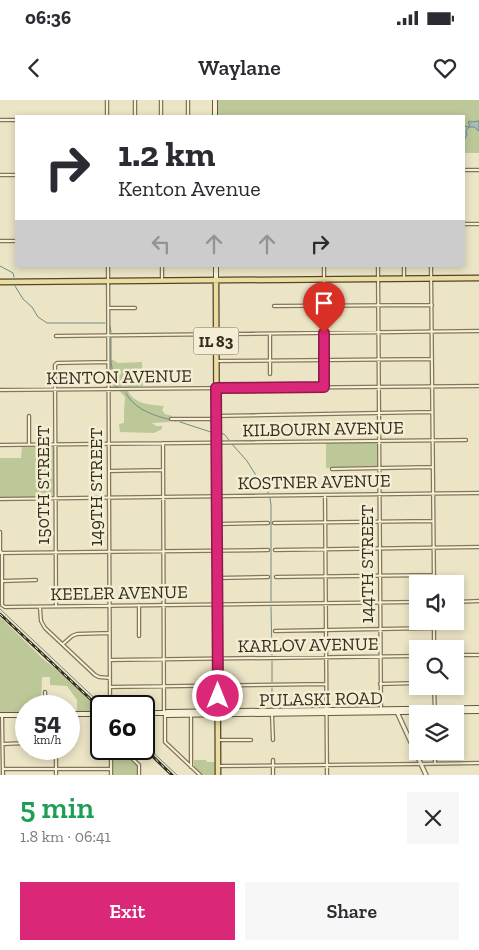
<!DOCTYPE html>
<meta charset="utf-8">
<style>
body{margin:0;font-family:"Zilla Slab",serif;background:#f7f7f7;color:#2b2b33;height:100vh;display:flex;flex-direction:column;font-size:19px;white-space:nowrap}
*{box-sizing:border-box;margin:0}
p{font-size:16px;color:#7c7c81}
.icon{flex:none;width:28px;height:28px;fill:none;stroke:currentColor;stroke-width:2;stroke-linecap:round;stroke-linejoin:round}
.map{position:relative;height:675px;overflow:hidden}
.side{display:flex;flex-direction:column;background:#fff;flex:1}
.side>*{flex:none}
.top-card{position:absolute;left:15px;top:15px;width:450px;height:152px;border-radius:0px;box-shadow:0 2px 8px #0003;background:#fff;color:#2b2b33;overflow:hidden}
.fabs{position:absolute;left:409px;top:475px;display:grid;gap:10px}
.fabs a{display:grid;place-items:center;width:55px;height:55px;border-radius:0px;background:#fff;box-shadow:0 2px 8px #0003;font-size:25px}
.speed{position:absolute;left:15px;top:595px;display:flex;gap:10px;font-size:25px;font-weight:700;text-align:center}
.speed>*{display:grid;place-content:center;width:65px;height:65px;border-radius:50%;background:#fff;box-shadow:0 2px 8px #0003;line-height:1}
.speed small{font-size:12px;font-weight:400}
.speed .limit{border:2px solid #111;border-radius:8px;background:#fff;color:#111}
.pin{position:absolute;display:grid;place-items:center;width:42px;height:42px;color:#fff;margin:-51px -21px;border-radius:50% 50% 50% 0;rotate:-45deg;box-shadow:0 0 5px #0007}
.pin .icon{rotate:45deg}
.me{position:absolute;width:55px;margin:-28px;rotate:0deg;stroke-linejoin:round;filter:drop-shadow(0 0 4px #0008)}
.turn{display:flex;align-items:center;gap:18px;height:105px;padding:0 20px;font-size:22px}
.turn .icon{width:65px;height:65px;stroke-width:2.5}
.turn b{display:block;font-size:35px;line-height:42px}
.lanes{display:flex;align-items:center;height:48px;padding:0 20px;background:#0003;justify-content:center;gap:25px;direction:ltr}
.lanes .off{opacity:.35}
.round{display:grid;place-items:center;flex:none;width:52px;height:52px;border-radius:0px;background:#f7f7f7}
.summary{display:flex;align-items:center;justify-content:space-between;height:85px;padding:0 20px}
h1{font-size:30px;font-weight:600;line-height:38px;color:#1e9e55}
.primary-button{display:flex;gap:10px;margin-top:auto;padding:10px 20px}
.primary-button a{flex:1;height:58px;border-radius:0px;background:#db2777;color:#fff;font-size:20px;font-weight:600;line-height:58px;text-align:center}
.primary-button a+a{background:#f7f7f7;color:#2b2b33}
.status{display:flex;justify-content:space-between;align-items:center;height:35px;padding:0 25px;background:#fff;direction:ltr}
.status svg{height:14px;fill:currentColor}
header{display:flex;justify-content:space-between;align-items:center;height:65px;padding:0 20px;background:#fff;font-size:22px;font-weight:600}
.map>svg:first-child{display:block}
.green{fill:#bdc899}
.water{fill:#a6beba;stroke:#6e8c88}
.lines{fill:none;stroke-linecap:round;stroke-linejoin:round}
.stream{stroke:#6e8c88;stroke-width:1}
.minor-casing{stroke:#84765c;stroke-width:4.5}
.tertiary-casing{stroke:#84765c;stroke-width:5.5}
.secondary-casing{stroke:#66583f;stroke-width:6}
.primary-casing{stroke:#524430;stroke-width:7}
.minor{stroke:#f6f1d7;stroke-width:2}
.tertiary{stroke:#f6f1d7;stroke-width:3}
.secondary{stroke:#f6f1d7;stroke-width:4}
.primary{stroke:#ebdd9f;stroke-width:4.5}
.rail-casing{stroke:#352d1f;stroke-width:3}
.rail{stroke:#f3eed4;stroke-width:1;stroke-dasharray:4;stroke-linecap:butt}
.route-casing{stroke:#8e194d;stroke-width:12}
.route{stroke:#db2777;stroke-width:9}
.labels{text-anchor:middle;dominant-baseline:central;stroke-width:5;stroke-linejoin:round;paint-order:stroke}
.shield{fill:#f3eed4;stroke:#6e6755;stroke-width:1}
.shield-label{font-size:16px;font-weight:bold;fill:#352d1f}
.street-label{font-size:18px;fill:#352d1f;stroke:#f3eed4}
</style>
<div class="status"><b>06:36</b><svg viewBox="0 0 49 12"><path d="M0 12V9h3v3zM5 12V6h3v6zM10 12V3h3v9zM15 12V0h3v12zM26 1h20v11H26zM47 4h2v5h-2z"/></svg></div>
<header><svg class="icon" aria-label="back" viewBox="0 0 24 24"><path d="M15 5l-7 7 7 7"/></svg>Waylane<svg class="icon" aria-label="heart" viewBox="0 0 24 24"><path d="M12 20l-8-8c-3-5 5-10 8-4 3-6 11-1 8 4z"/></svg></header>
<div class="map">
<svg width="479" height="675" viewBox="0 0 479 675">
<rect width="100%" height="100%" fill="#ebe4c5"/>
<path class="green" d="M217,0H479V53H464V16H217Z
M111,259L118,263L142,262L143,286L129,287L128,291C134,304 151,305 164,306L162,310L165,314L172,316L169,322L152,323L156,326H162V329L154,333L120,332L119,324L124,323V312L125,297L117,288L110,286Z
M378,341V366L326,368V342Z
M55,344V398L0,399V358H21L22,345Z
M0,517L42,558L65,577L100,610V611L77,612V600L67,586L50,585V577H42L41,606H26V613H0Z
M111,649H122L139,665V675H111Z
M194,660H206L207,662H215V675H202L194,668Z"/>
<path class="water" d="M469,21L471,22L479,21V31L474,27H469L466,31L467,35L464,40V23L465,26L468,27L470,24L468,23Z"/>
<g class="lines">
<path class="stream" d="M0,166L13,173L14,177
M15,186L23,199L32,207L38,217L47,223H105
M110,226L111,232
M111,238V262L115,286L118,287
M126,293C135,311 158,317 176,321
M180,322L214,333
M219,333L224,334L229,340
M232,344L247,361L257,377L264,380L268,387V393
M270,398L271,405V501
M271,507L272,555
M0,509L103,606
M272,561V582
M272,588V609
M144,644L177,675"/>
<g class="minor-casing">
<path id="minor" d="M107,0V16
M135,0V16
M161,0V16
M188,0V16
M0,20H16
M464,70H479
M0,75H16
M464,124H479
M0,141H16
M108,166L110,603L111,606
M324,166V286
M378,166L381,610
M404,166V178
M431,166L434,484
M162,180V166
M274,206L432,205
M108,208H135
M270,234V274
M56,236L479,231
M217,261L432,259
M0,290L479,286
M29,316V344
M217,316L432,312
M171,319H217
M163,343L164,613
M0,345L466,340
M332,369L433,367
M109,371L163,370
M325,395L327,675
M0,399L479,393
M274,423L433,421
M218,424L268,423
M0,432V451L2,453V505L5,507L418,502
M275,450L479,447
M0,453L268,450
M276,477L434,475
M218,478L268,477
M3,481L36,480
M455,502L479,501
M56,506L55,265L57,263L108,262
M40,508L41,521L45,528L95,575L99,577L110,578
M434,521V549
M275,531L434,528
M139,536V505
M63,544L72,536L77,534L109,533
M455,555H479
M110,560L418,556
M380,584L418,583
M434,586L435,614
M110,587L326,584
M45,592L46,606
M98,614L101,621
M2,615L3,675
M165,615V642L200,675
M191,615V667
M272,615L273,640
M218,640H251
M4,644L26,643
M56,649V675
M111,649V675
M122,649L139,665V675
M435,651V663
M273,660V675
M418,664L479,663
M219,666L417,664
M3,669H111"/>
</g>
<g class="tertiary-casing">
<path id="tertiary" d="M397,612L426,675"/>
</g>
<g class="secondary-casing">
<path id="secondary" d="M215,0V16
M216,166V180
M144,613H165L167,612L479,608
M165,613L167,615L479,611
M69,614H98L101,615
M0,615H26"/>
</g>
<g class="primary-casing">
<path id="primary" d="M216,180L218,675
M0,182L479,178"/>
</g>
<use href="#minor" class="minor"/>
<use href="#tertiary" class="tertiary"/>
<use href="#secondary" class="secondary"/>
<use href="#primary" class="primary"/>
<g class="rail-casing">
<path id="rail" d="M0,514L101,609
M144,648L172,675"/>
</g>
<use href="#rail" class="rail"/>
</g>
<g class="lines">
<g class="route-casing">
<path id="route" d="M218,596L216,288L324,287V233"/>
</g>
<use href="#route" class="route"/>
</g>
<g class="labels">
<rect class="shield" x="193.5" y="227.5" width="45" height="27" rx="4"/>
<g class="shield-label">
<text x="216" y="241">IL 83</text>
</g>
<g class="street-label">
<text transform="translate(119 277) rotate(-1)">KENTON AVENUE</text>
<text transform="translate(323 329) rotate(-1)">KILBOURN AVENUE</text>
<text transform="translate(314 382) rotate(-1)">KOSTNER AVENUE</text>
<text transform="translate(43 385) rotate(-90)">150TH STREET</text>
<text transform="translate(96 387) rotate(-90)">149TH STREET</text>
<text transform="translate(367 464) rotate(-90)">144TH STREET</text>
<text transform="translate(119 493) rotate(-1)">KEELER AVENUE</text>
<text transform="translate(308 545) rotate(-1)">KARLOV AVENUE</text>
<text transform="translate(321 599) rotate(-1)">PULASKI ROAD</text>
</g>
</g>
</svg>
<div class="fabs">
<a><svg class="icon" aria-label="sound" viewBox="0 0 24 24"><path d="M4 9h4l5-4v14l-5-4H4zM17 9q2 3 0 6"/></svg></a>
<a><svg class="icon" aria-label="search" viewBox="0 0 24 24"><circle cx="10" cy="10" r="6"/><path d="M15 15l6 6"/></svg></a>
<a><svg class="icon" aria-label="layers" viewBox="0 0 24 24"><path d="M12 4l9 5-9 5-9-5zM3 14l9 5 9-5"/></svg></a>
</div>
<div class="speed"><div>54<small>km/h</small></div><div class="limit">60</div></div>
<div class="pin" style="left:324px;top:233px;background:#d93025"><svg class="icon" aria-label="arrive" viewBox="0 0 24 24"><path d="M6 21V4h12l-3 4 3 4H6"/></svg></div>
<svg class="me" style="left:218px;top:596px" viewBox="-20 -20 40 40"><circle r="17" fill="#db2777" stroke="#fff" stroke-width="3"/><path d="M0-11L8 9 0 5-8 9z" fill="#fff"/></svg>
<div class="top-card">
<div class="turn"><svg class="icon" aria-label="right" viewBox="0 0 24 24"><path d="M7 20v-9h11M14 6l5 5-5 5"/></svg><div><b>1.2 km</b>Kenton Avenue</div></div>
<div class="lanes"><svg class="icon off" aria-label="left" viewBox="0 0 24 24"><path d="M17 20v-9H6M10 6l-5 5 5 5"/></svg><svg class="icon off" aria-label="ahead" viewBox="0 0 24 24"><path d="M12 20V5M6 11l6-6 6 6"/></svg><svg class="icon off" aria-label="ahead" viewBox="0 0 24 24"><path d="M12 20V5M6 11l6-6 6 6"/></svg><svg class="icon" aria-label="right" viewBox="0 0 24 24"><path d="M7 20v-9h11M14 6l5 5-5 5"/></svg></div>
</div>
</div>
<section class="side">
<div class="summary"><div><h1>5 min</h1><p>1.8 km · 06:41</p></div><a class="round"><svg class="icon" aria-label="close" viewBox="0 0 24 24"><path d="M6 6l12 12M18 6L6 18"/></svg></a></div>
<div class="primary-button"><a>Exit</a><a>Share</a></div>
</section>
